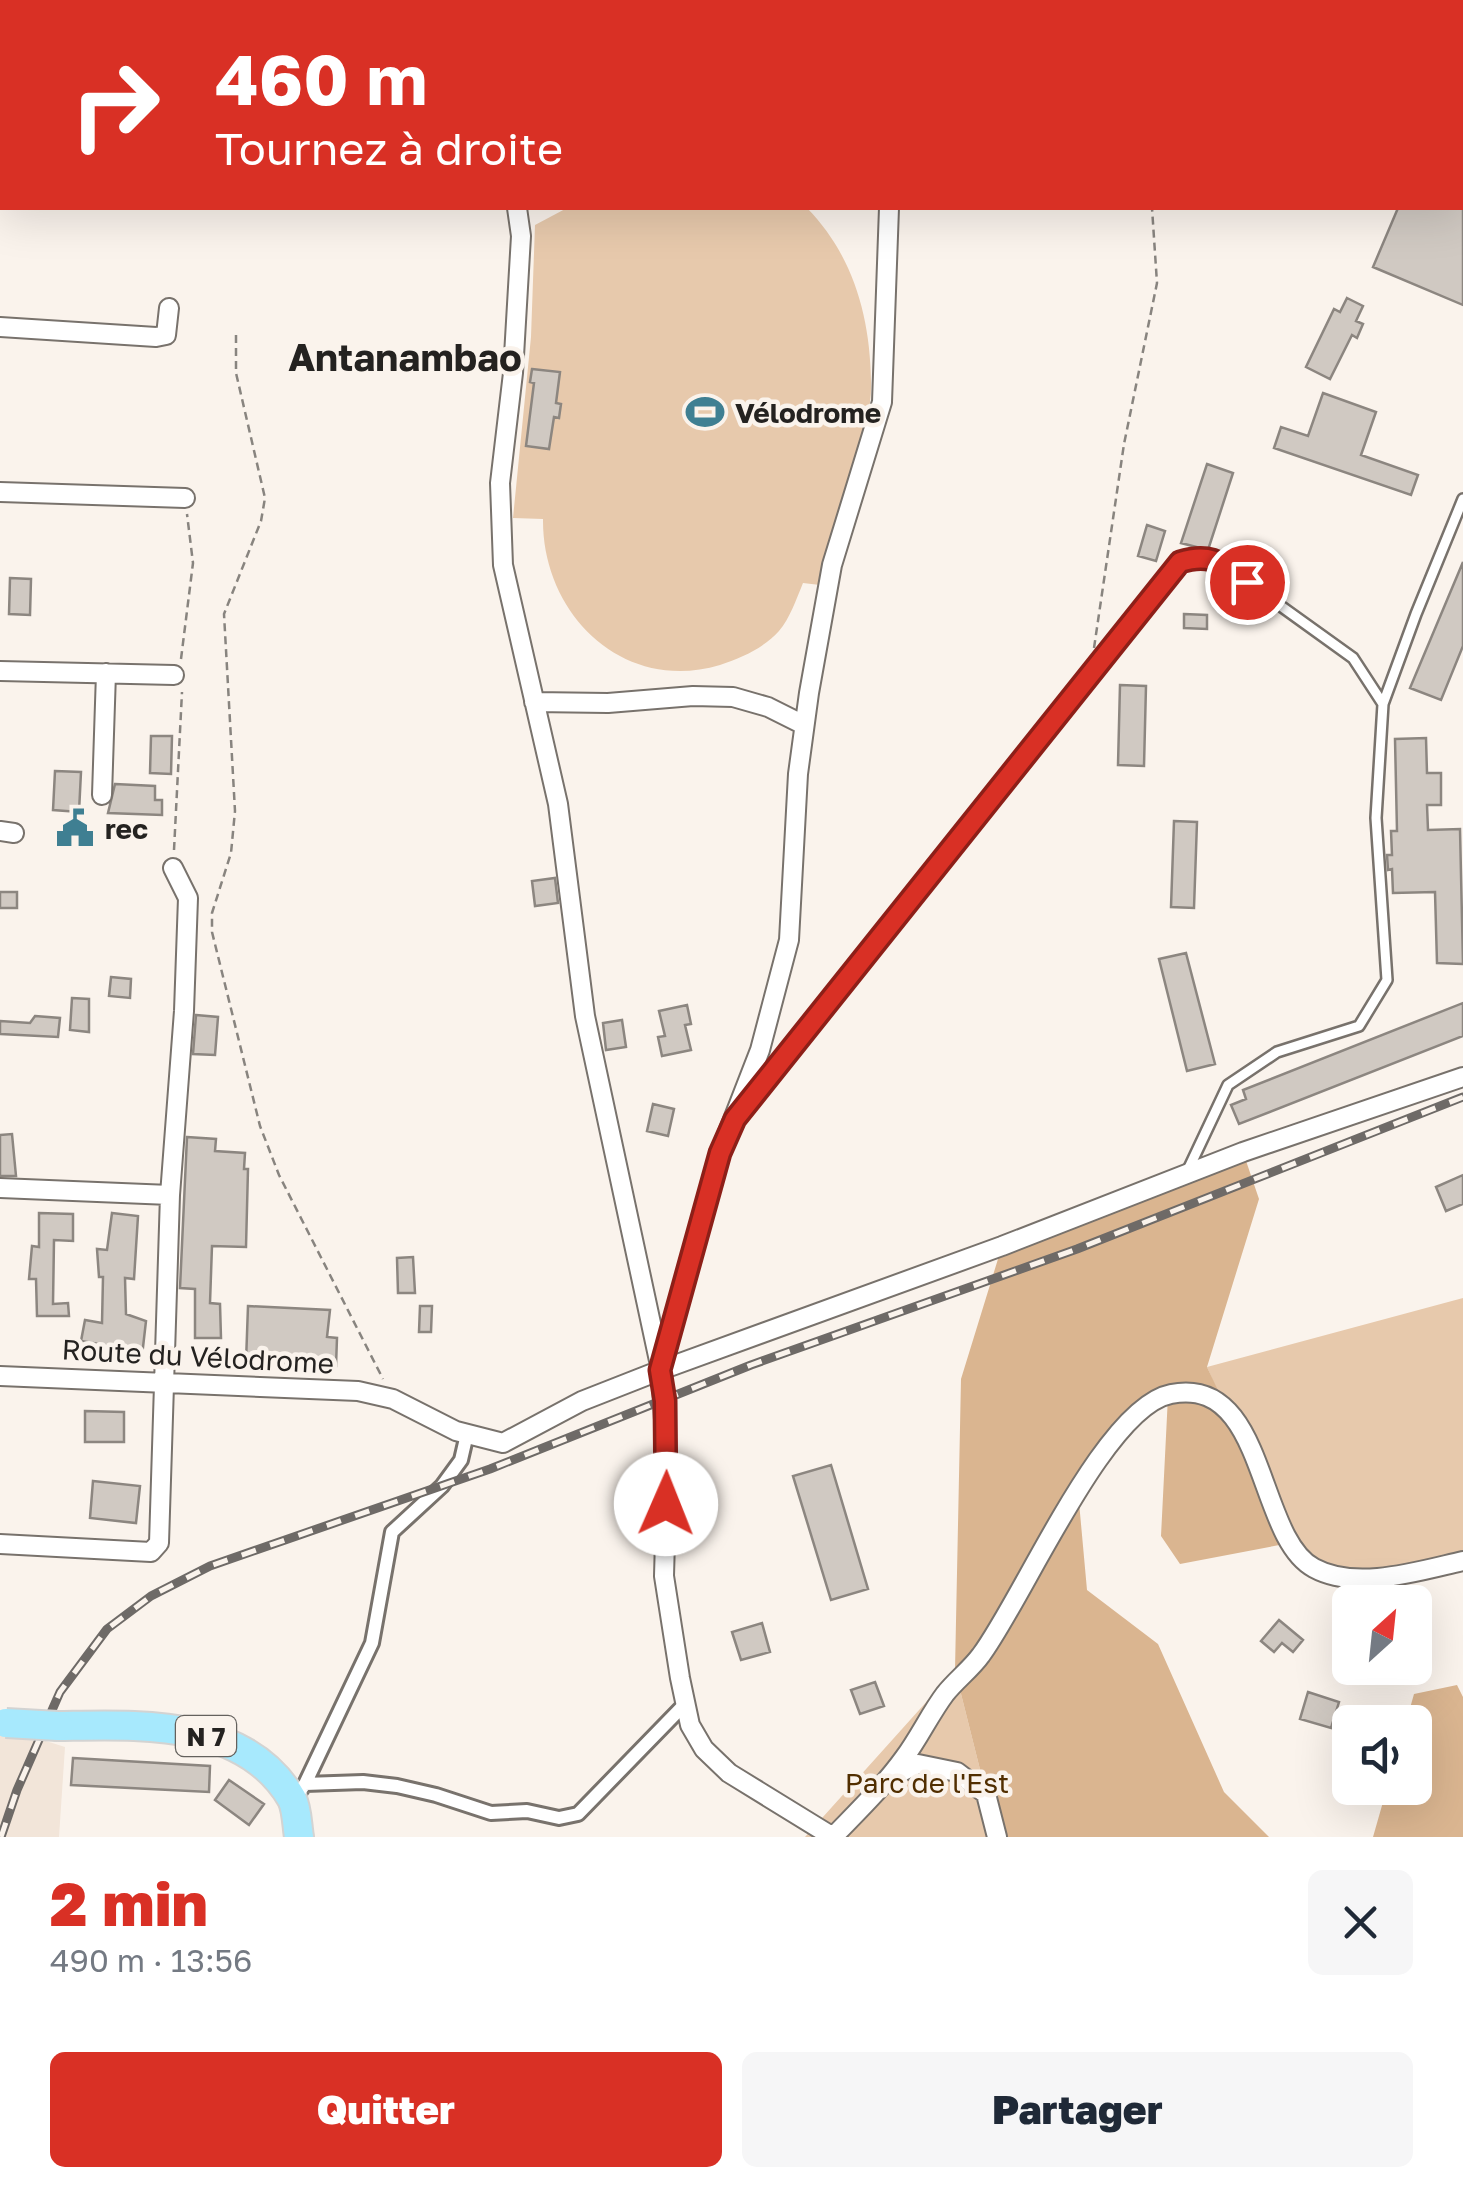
<!DOCTYPE html>
<html lang="fr">
<meta charset="utf-8">
<style>
body{margin:0;font-family:"Golos Text",sans-serif;background:#f6f6f7;color:#1f2937;height:100vh;display:flex;flex-direction:column;font-size:38px;white-space:nowrap}
*{box-sizing:border-box;margin:0}
p{font-size:32px;color:#747a83}
.icon{flex:none;width:55px;height:55px;fill:none;stroke:currentColor;stroke-width:2;stroke-linecap:round;stroke-linejoin:round}
.map{position:relative;height:1837px;overflow:hidden}
.drawer{display:flex;flex-direction:column;background:#fff;flex:1}
.drawer>*{flex:none}
.top-card{position:absolute;left:0px;top:0px;width:1465px;height:210px;box-shadow:0 10px 40px #0002;background:#d93025;color:#fff;overflow:hidden}
.needle{width:65px;rotate:27deg}
.fabs{position:absolute;left:1332px;top:1585px;display:grid;gap:20px}
.fabs a{display:grid;place-items:center;width:100px;height:100px;border-radius:15px;background:#fff;box-shadow:0 10px 40px #0002;font-size:50px}
.pin{position:absolute;display:grid;place-items:center;width:85px;height:85px;color:#fff;margin:-42px;border:5px solid #fff;border-radius:50%;box-shadow:0 2px 10px #0007}
.me{position:absolute;width:110px;margin:-55px;rotate:1deg;stroke-linejoin:round;filter:drop-shadow(0 0 8px #0008)}
.turn{display:flex;align-items:center;gap:35px;height:210px;padding:0 50px;font-size:45px}
.turn .icon{width:130px;height:130px;stroke-width:2.5}
.turn b{display:block;font-size:70px;line-height:85px}
.round{display:grid;place-items:center;flex:none;width:105px;height:105px;border-radius:15px;background:#f6f6f7}
.overview{display:flex;align-items:center;justify-content:space-between;height:170px;padding:0 50px}
h1{font-size:60px;font-weight:800;line-height:75px;color:#d93025}
.primary-button{display:flex;gap:20px;margin-top:auto;padding:20px 50px}
.primary-button a{flex:1;height:115px;border-radius:15px;background:#d93025;color:#fff;font-size:40px;font-weight:800;line-height:115px;text-align:center}
.primary-button a+a{background:#f6f6f7;color:#1f2937}
.map>svg:first-child{display:block}
.built{fill:#f2e5d9}
.green{fill:#e7c9ac}
.forest{fill:#dab590}
.building{fill:#d0c9c2;stroke:#8c8680;stroke-width:2.5}
.lines{fill:none;stroke-linecap:round;stroke-linejoin:round}
.service-casing{stroke:#78726c;stroke-width:14}
.pedestrian-casing{stroke:#78726c;stroke-width:18}
.minor-casing{stroke:#78726c;stroke-width:22}
.primary-casing{stroke:#d3d3d2;stroke-width:32}
.path{stroke:#88847f;stroke-width:2.5;stroke-dasharray:8 5;stroke-linecap:butt}
.service{stroke:#fff;stroke-width:9}
.pedestrian{stroke:#fff;stroke-width:12}
.minor{stroke:#fff;stroke-width:18}
.primary{stroke:#a7e9fd;stroke-width:28}
.rail-casing{stroke:#6e6a67;stroke-width:9}
.rail{stroke:#faf3ec;stroke-width:5;stroke-dasharray:15;stroke-linecap:butt}
.primary-bridge-casing{stroke:#d3d3d2;stroke-width:32;stroke-linecap:butt}
.primary-bridge{stroke:#a7e9fd;stroke-width:28}
.route-casing{stroke:#8d1f18;stroke-width:25}
.route{stroke:#d93025;stroke-width:18}
.labels{text-anchor:middle;dominant-baseline:central;stroke-width:9;stroke-linejoin:round;paint-order:stroke}
.shield{fill:#faf3ec;stroke:#64615d;stroke-width:2.5}
.shield-label{font-size:25px;font-weight:bold;fill:#242220}
.poi-label{font-size:28px;font-weight:bold;fill:#242220;stroke:#faf3ec;text-anchor:start}
.street-label{font-size:28px;fill:#242220;stroke:#faf3ec}
.park-label{font-size:28px;fill:#512e00;stroke:#faf3ec}
.district-label{font-size:38px;font-weight:bold;fill:#242220;stroke:#faf3ec}
</style>
<div class="map">
<svg width="1463" height="1837" viewBox="0 0 1463 1837">
<rect width="100%" height="100%" fill="#faf3ec"/>
<path class="built" d="M0,1735L30,1736L65,1747L59,1837H0Z"/>
<path class="green" d="M567,208H807C853,255 870,316 871,381C872,404 865,429 861,452H856L830,537L820,585L803,583C796,600 790,618 779,631C764,648 741,658 720,665C623,694 542,614 543,519L513,518L531,337L535,225Z
M1463,1298V1561L1386,1576L1312,1567L1224,1406L1207,1367Z
M955,1670L997,1837H805Z"/>
<path class="forest" d="M1243,1152L1259,1199L1207,1367L1290,1543L1180,1564L1161,1536L1168,1396L1128,1420L1078,1491L1087,1590L1158,1644L1224,1792L1269,1837H997L955,1670L961,1379L1002,1246Z
M1457,1685L1463,1697V1837H1373L1387,1788H1415V1722H1406L1414,1694Z"/>
<path class="building" d="M1398,208H1463V305L1373,267Z
M1347,298L1363,306L1356,321L1363,324L1357,338L1352,335L1330,379L1306,367L1334,309L1340,312Z
M532,369L560,372L556,403L561,404L559,418L554,417L549,449L526,446L534,383L530,382Z
M1323,393L1376,412L1361,455L1418,475L1411,495L1274,448L1281,427L1308,436Z
M1207,464L1233,473L1208,550L1181,543Z
M1147,525L1165,531L1156,561L1138,556Z
M1463,562V646L1441,700L1410,688Z
M10,578L31,579L30,615L9,614Z
M1184,614L1207,615V629L1184,628Z
M1120,685L1146,686L1144,766L1118,765Z
M151,736H172L171,774L150,773Z
M1426,738L1427,773H1441V805H1427L1428,830L1460,829L1463,964L1437,963L1435,892L1393,893L1392,869L1388,870L1387,855H1392L1391,831H1397L1395,739Z
M55,771L81,772L79,812L53,810Z
M115,784L155,786V800H162V815L108,813Z
M1174,821L1197,822L1194,908L1171,907Z
M555,878L558,903L535,906L532,881Z
M0,892H17V908H0Z
M1186,953L1215,1064L1187,1071L1159,959Z
M111,977L131,979L130,998L109,996Z
M72,998L89,999V1032L70,1030Z
M1463,1003V1036L1239,1124L1231,1105L1246,1099L1243,1090Z
M687,1005L691,1024L685,1025L691,1050L662,1056L658,1037L665,1036L659,1011Z
M196,1015L218,1017L215,1055L193,1054Z
M35,1016L60,1018L58,1037L0,1034V1021L30,1023Z
M622,1020L626,1047L606,1050L603,1023Z
M653,1104L674,1109L668,1136L647,1131Z
M12,1134L16,1176H0V1135Z
M187,1137L216,1139L215,1151L245,1153L244,1169H248L246,1247L212,1246L210,1303L220,1304L221,1338H195V1289L180,1288Z
M1463,1175V1204L1446,1211L1436,1187Z
M39,1213L73,1214V1241L54,1240L53,1304L68,1303L69,1316H37L36,1279H29L32,1246L39,1247Z
M112,1213L138,1216L134,1279L125,1278L126,1314L146,1321L142,1356L117,1352V1347L81,1341L85,1320L102,1323L103,1277H99L97,1249L107,1250Z
M413,1257L415,1293H398L397,1258Z
M248,1306L330,1310L327,1337L337,1338L336,1366L246,1362Z
M420,1306H432L431,1332H419Z
M85,1411L124,1412V1442H85Z
M831,1465L868,1589L831,1600L793,1476Z
M93,1481L140,1486L136,1523L90,1518Z
M1279,1620L1303,1640L1293,1652L1282,1643L1274,1652L1261,1641Z
M762,1623L770,1652L741,1660L732,1632Z
M875,1682L884,1706L860,1714L851,1690Z
M1308,1692L1339,1702L1331,1728L1300,1719Z
M73,1758L210,1766L209,1792L71,1785Z
M229,1780L264,1804L249,1825L215,1800Z"/>
<g class="lines">
<g class="service-casing">
<path id="service" d="M743,1109L1180,562L1201,556L1221,563L1353,658L1383,704
M1187,1172L1228,1085L1277,1052L1359,1026L1387,980L1376,818L1383,704L1416,614L1463,499"/>
</g>
<g class="pedestrian-casing">
<path id="pedestrian" d="M305,1784L372,1643L392,1532L442,1486L461,1460L467,1434
M293,1801L305,1784L363,1782L397,1786L436,1795L491,1813L527,1811L559,1818L578,1814L685,1704"/>
</g>
<g class="minor-casing">
<path id="minor" d="M53,0L58,2
M876,0V2
M522,2L523,0
M517,208L521,236L513,373L500,483L503,565L558,804L585,1016L661,1370L667,1469L664,1576L680,1678L690,1725L704,1749L729,1773L833,1837
M0,327L156,337L166,335L169,308
M0,492L185,498
M0,671L174,675
M534,702L608,703L693,696L733,697L768,707L804,725
M102,795L106,673
M0,831L14,833
M0,1188L170,1195
M662,1365L720,1153L760,1050L789,940L798,774L809,693L832,565L882,402L889,208
M0,1376L358,1391L393,1399L456,1431L503,1443L582,1401L661,1370L1002,1246L1243,1152L1463,1077
M0,1544L151,1552L159,1543L170,1195L184,1011L188,898L173,868
M895,1775L918,1764L957,1772L986,1794L997,1837
M833,1837C858,1811 883,1787 904,1758C919,1738 930,1714 945,1694C956,1680 971,1669 981,1655C1023,1599 1104,1407 1171,1394C1267,1375 1256,1537 1314,1568C1356,1591 1419,1571 1463,1561"/>
</g>
<g class="primary-casing">
<path id="primary" d="M58,1726C139,1725 245,1718 292,1799C297,1809 297,1825 299,1837"/>
</g>
<path class="path" d="M1158,2V0
M236,335V373L265,498L261,521L224,614L235,811L231,853L212,913V932L260,1126L279,1175L383,1379
M1094,648L1124,444L1157,283L1152,208
M181,659L193,563L187,514
M174,850L182,692"/>
<use href="#service" class="service"/>
<use href="#pedestrian" class="pedestrian"/>
<use href="#minor" class="minor"/>
<use href="#primary" class="primary"/>
<g class="rail-casing">
<path id="rail" d="M1,1837L17,1790L60,1692L107,1629L151,1596L210,1566L490,1469L751,1365L1077,1249L1463,1097"/>
</g>
<use href="#rail" class="rail"/>
<g class="primary-bridge-casing">
<path id="primary-bridge" d="M6,1723L58,1726"/>
</g>
<use href="#primary-bridge" class="primary-bridge"/>
</g>
<g class="lines">
<g class="route-casing">
<path id="route" d="M666,1504L665,1401L660,1370L720,1153L735,1119L1180,562C1212,552 1222,564 1247,582"/>
</g>
<use href="#route" class="route"/>
</g>
<defs>
<g id="stadium-bare" transform="scale(3)"><path d="M0-5a6.5 5 0 1 0 0 10a6.5 5 0 1 0 0-10ZM-3.5-1.8h7v3.6h-7Z" fill="#3f7f92" stroke="#faf3ec" stroke-width="2.5" paint-order="stroke"/></g>
<g id="civic-bare" transform="scale(3)"><path d="M-.6-6.5H3V-4.5H.6V-3L4-1V1h2V6H-6V1h2V-1L-.6-3ZM-1.2 2.5V6h2.4V2.5Z" fill="#3f7f92" stroke="#faf3ec" stroke-width="2.5" paint-order="stroke"/></g>
</defs>
<g fill-rule="evenodd">
<use href="#stadium-bare" x="705" y="412"/>
<use href="#civic-bare" x="75" y="828"/>
</g>
<g class="labels">
<rect class="shield" x="176" y="1716" width="60" height="40" rx="8"/>
<g class="shield-label">
<text x="206" y="1736">N 7</text>
</g>
<g class="poi-label">
<text x="735" y="412">Vélodrome</text>
<text x="105" y="828">rec</text>
</g>
<g class="street-label">
<text transform="translate(198 1356) rotate(3)">Route du Vélodrome</text>
</g>
<g class="park-label">
<text x="927" y="1782">Parc de l'Est</text>
</g>
<g class="district-label">
<text x="405" y="356">Antanambao</text>
</g>
</g>
</svg>
<div class="fabs">
<a><svg class="needle" viewBox="-14 -14 28 28"><path d="M0-13l5 13h-10z" fill="#e53935"/><path d="M0 13l5-13h-10z" fill="#747a83"/></svg></a>
<a><svg class="icon" aria-label="sound" viewBox="0 0 24 24"><path d="M4 9h4l5-4v14l-5-4H4zM17 9q2 3 0 6"/></svg></a>
</div>
<div class="pin" style="left:1247px;top:582px;background:#d93025"><svg class="icon" aria-label="arrive" viewBox="0 0 24 24"><path d="M6 21V4h12l-3 4 3 4H6"/></svg></div>
<svg class="me" style="left:666px;top:1504px" viewBox="-20 -20 40 40"><circle r="19" fill="#fff"/><path d="M0-13L10 11 0 6-10 11z" fill="#d93025"/></svg>
<div class="top-card">
<div class="turn"><svg class="icon" aria-label="right" viewBox="0 0 24 24"><path d="M7 20v-9h11M14 6l5 5-5 5"/></svg><div><b>460 m</b>Tournez à droite</div></div>
</div>
</div>
<section class="drawer">
<div class="overview"><div><h1>2 min</h1><p>490 m · 13:56</p></div><a class="round"><svg class="icon" aria-label="close" viewBox="0 0 24 24"><path d="M6 6l12 12M18 6L6 18"/></svg></a></div>
<div class="primary-button"><a>Quitter</a><a>Partager</a></div>
</section>
